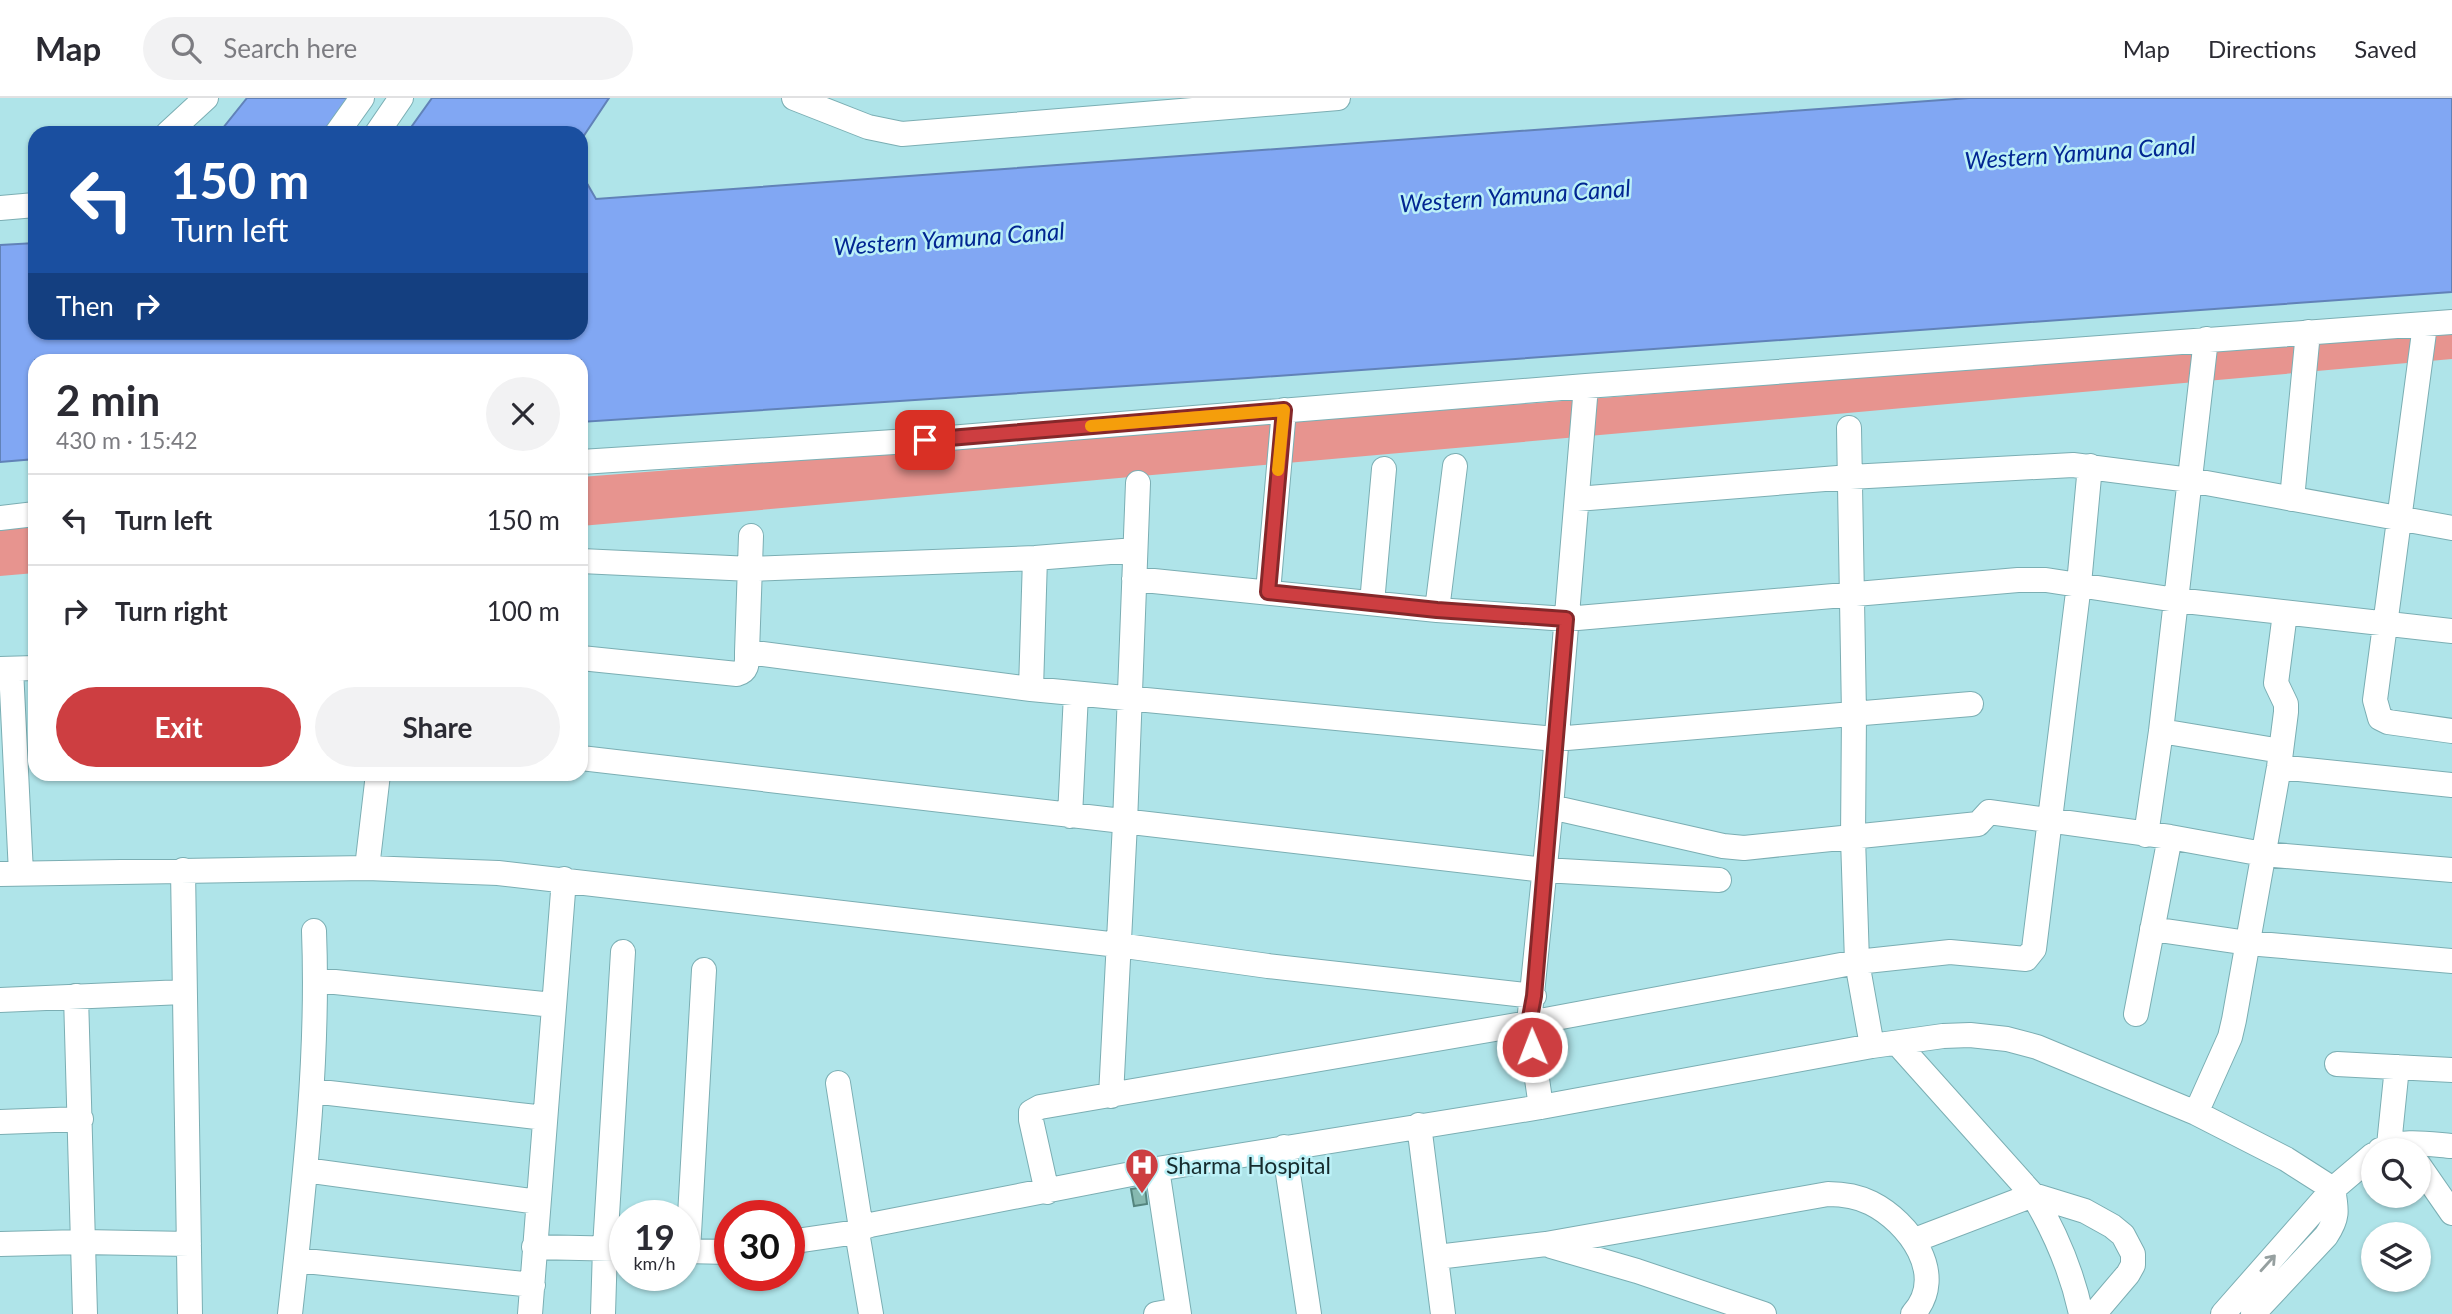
<!DOCTYPE html>
<meta charset="utf-8">
<style>
body{margin:0;font-family:Lato,sans-serif;background:#f2f2f3;color:#2b2b33;height:100vh;display:flex;flex-direction:column;font-size:26px;white-space:nowrap}
*{box-sizing:border-box;margin:0}
p{font-size:23px;color:#7c7c81}
.icon{flex:none;width:38px;height:38px;fill:none;stroke:currentColor;stroke-width:2;stroke-linecap:round;stroke-linejoin:round}
.map{position:relative;flex:1;overflow:hidden}
.panel{position:absolute;left:28px;top:256px;width:560px;height:427px;display:flex;flex-direction:column;background:#fff;border-radius:21px;box-shadow:0 2px 5px #0004}
.panel>*{flex:none}
.top-card{position:absolute;left:28px;top:28px;width:560px;height:214px;border-radius:21px;box-shadow:0 2px 5px #0004;background:#1a4fa0;color:#fff;overflow:hidden}
.controls{position:absolute;left:2361px;top:1040px;display:grid;gap:14px}
.controls a{display:grid;place-items:center;width:70px;height:70px;border-radius:50%;background:#fff;box-shadow:0 2px 5px #0004;font-size:35px}
.speed{position:absolute;left:609px;top:1102px;display:flex;gap:14px;font-size:35px;font-weight:700;text-align:center}
.speed>*{display:grid;place-content:center;width:91px;height:91px;border-radius:50%;background:#fff;box-shadow:0 2px 5px #0004;line-height:1}
.speed small{font-size:18px;font-weight:400}
.speed .limit{border:10px solid #d22;background:#fff;color:#111}
.pin{position:absolute;display:grid;place-items:center;width:60px;height:60px;color:#fff;margin:-30px;border-radius:14px;box-shadow:0 4px 10px #0006}
.me{position:absolute;width:77px;margin:-38px;rotate:359deg;stroke-linejoin:round;filter:drop-shadow(0 0 5px #0008)}
.turn{display:flex;align-items:center;gap:24px;height:147px;padding:0 28px;font-size:32px}
.turn .icon{width:91px;height:91px;stroke-width:2.5}
.turn b{display:block;font-size:49px;line-height:60px}
.then{display:flex;align-items:center;height:66px;padding:0 28px;background:#0003;gap:14px;font-size:26px}
.round{display:grid;place-items:center;flex:none;width:74px;height:74px;border-radius:37px;background:#f2f2f3}
.head{display:flex;align-items:center;justify-content:space-between;height:119px;padding:0 28px}
h1{font-size:42px;font-weight:700;line-height:52px}
.action{display:flex;gap:14px;margin-top:auto;padding:14px 28px}
.action a{flex:1;height:80px;border-radius:42px;background:#cd3e41;color:#fff;font-size:28px;font-weight:700;line-height:80px;text-align:center}
.action a+a{background:#f2f2f3;color:#2b2b33}
ul{padding:0;list-style:none}
li{display:flex;align-items:center;gap:21px;height:91px;padding:0 28px;border-top:2px solid #e1e1e2}
li div{flex:1}
li b{display:block;font-size:26px}
li em{font-style:normal}
header{display:flex;align-items:center;gap:42px;box-sizing:border-box;height:98px;padding:0 35px;background:#fff;border-bottom:2px solid #e1e1e2}
header strong{font-size:33px}
nav{display:flex;gap:38px;margin-inline-start:auto;font-size:24px}
.search{width:490px;height:63px;background:#f2f2f3;display:flex;align-items:center;gap:18px;box-sizing:border-box;padding:0 24px;border-radius:38px;color:#7c7c81;font-size:26px}
.map>svg:first-child{display:block}
.green{fill:#e7948f}
.water{fill:#81a7f3;stroke:#6182b8;stroke-width:2}
.building{fill:#86b9b0;stroke:#54857e;stroke-width:2}
.lines{fill:none;stroke-linecap:round;stroke-linejoin:round}
.minor-casing{stroke:#7baeb3;stroke-width:26}
.minor{stroke:#fff;stroke-width:24}
.oneway{stroke:#96a0a0}
.route-casing{stroke:#85282a;stroke-width:18}
.route{stroke:#cd3e41;stroke-width:12}
.slow{stroke:#f59e0b;stroke-width:12}
.labels{text-anchor:middle;dominant-baseline:central;stroke-width:5;stroke-linejoin:round;paint-order:stroke}
.poi-label{font-size:23px;fill:#162b2d;stroke:#bcf1f7;text-anchor:start}
.water-label{font-size:24px;font-style:italic;fill:#022692;stroke:#bcf1f7}
</style>
<header>
<strong>Map</strong>
<div class="search"><svg class="icon" aria-label="search" viewBox="0 0 24 24"><circle cx="10" cy="10" r="6"/><path d="M15 15l6 6"/></svg>Search here</div>
<nav><a>Map</a><a>Directions</a><a>Saved</a></nav>
</header>
<div class="map">
<svg width="2452" height="1216" viewBox="0 0 2452 1216">
<rect width="100%" height="100%" fill="#afe4e9"/>
<path class="green" d="M2452,234V261L581,428V379Z
M35,421V475L0,478V424Z"/>
<path class="water" d="M247,0H351L326,35H219Z
M432,0H609L581,42V35H407Z
M1969,0H2452V194L1248,280L581,324V262H35V361L0,364V147L35,145V234H581V75L596,101Z"/>
<path class="building" d="M1145,1089L1147,1106L1134,1108L1131,1091Z"/>
<g class="lines">
<g class="minor-casing">
<path id="minor" d="M794,0L868,29L902,36L1338,0
M168,35L206,0
M337,35L362,0
M377,35L401,0
M0,110L35,107
M2425,227L2375,602L2380,620L2388,624L2452,633
M1849,330L1854,616L1853,740L1857,864L1872,948
M581,364L925,342L1586,288L2452,224
M1577,401L1850,379L2073,367L2190,382L2452,430
M2292,401L2308,234
M0,420L35,416
M581,463L751,471L1035,460L1135,452
M1134,481L1437,512L1566,521L2018,482H2046L2176,502L2452,533
M1268,494L1284,312
M1372,505L1384,371
M1437,512L1455,368
M747,554L1031,591L1555,641L1971,606
M581,560L737,576C748,573 747,565 747,554L751,438
M0,571L35,570
M11,571L21,775
M1031,591L1035,460
M2161,633L2281,653
M581,660L1544,772L1719,782
M2279,669L2452,687
M1551,709L1723,748L1744,750L1978,726L1989,714L2170,739L2263,756L2452,772
M1070,718L1076,596
M2146,737L2161,633L2206,241
M367,770L378,676
M183,772L190,1216
M0,776L367,770L498,775L1118,847L1268,868L1534,898
M2152,831L2248,845L2452,863
M316,882L553,907
M76,898L85,1216
M0,902L183,894
M2136,916L2170,739
M1897,945L2033,1097C2055,1134 2072,1173 2081,1216
M2337,966L2452,972
M838,985L861,1130
M312,993L545,1020
M1111,998L1125,725L1138,385
M1541,1009L1529,925L1551,709L1586,288
M2196,1015L2230,939L2234,922L2279,669L2286,614V606L2276,585L2285,515
M0,1024L81,1021
M1419,1027L1443,1216
M2389,1047L2397,969
M1284,1049L1309,1216
M2380,1052C2402,1041 2428,1046 2452,1048
M2418,1066L2452,1115
M1157,1071L1179,1216
M305,1072L538,1104
M1047,1094L1031,1022V1014L1040,1009L1529,925L1857,864L1950,854L2026,861L2034,851L2079,486L2090,368
M857,1134L871,1216
M1915,1142L2033,1097L2085,1113L2112,1128L2123,1137L2133,1156V1167L2128,1176L2094,1216
M789,1144L857,1134L861,1130L870,1127L1157,1071L1541,1009L1872,948L1943,938L1970,937L2007,941L2037,949L2196,1015L2286,1061L2333,1091C2337,1113 2338,1120 2326,1138L2253,1216
M0,1146L83,1144L189,1146
M1551,1148L1637,1173L1764,1216
M534,1149L625,1151
M684,1153L730,1154
M688,1153L704,872
M1437,1159L1546,1146L1828,1096C1843,1096 1857,1098 1871,1105C1909,1124 1948,1177 1913,1216
M296,1162L533,1187
M290,1216C304,1089 319,961 314,833
M530,1216L564,781
M603,1216L605,1150L623,854
M1156,1216L1178,1212
M2223,1216L2333,1091L2373,1057"/>
</g>
<use href="#minor" class="minor"/>
</g>
<defs><path id="oneway-shaft" d="M-6 0H5M1.5-3L5.5 0L1.5 3" fill="none" stroke-width="1.6" stroke-linecap="round" stroke-linejoin="round" transform="scale(1.75)"/></defs>
<use class="oneway" href="#oneway-shaft" transform="translate(2268 1165) rotate(-48)"/>
<g class="lines">
<g class="route-casing">
<path id="route" d="M925,342L1284,312L1268,494L1437,512L1566,521L1534,898L1529,925L1532,949"/>
</g>
<use href="#route" class="route"/>
<path class="slow" d="M1091,328L1284,312L1278,372"/>
</g>
<defs>
<g id="hospital-pin" transform="scale(1.75)"><path d="M0 17L-7.5 6A9.5 9.5 0 1 1 7.5 6Z" fill="#cd3e41" stroke="#bcf1f7"/><path d="M-5-5h3v3.5h4V-5h3V5h-3V1.5h-4V5h-3Z" fill="#fff"/></g>
</defs>
<g fill-rule="evenodd">
<use href="#hospital-pin" x="1142" y="1067"/>
</g>
<g class="labels">
<g class="poi-label">
<text x="1166" y="1067">Sharma Hospital</text>
</g>
<g class="water-label">
<text transform="translate(2080 54) rotate(-4)">Western Yamuna Canal</text>
<text transform="translate(1515 97) rotate(-4)">Western Yamuna Canal</text>
<text transform="translate(949 140) rotate(-4)">Western Yamuna Canal</text>
</g>
</g>
</svg>
<div class="controls">
<a><svg class="icon" aria-label="search" viewBox="0 0 24 24"><circle cx="10" cy="10" r="6"/><path d="M15 15l6 6"/></svg></a>
<a><svg class="icon" aria-label="layers" viewBox="0 0 24 24"><path d="M12 4l9 5-9 5-9-5zM3 14l9 5 9-5"/></svg></a>
</div>
<div class="speed"><div>19<small>km/h</small></div><div class="limit">30</div></div>
<div class="pin" style="left:925px;top:342px;background:#d93025"><svg class="icon" aria-label="arrive" viewBox="0 0 24 24"><path d="M6 21V4h12l-3 4 3 4H6"/></svg></div>
<svg class="me" style="left:1532px;top:949px" viewBox="-20 -20 40 40"><circle r="17" fill="#cd3e41" stroke="#fff" stroke-width="3"/><path d="M0-11L8 9 0 5-8 9z" fill="#fff"/></svg>
<div class="top-card">
<div class="turn"><svg class="icon" aria-label="left" viewBox="0 0 24 24"><path d="M17 20v-9H6M10 6l-5 5 5 5"/></svg><div><b>150 m</b>Turn left</div></div>
<div class="then">Then<svg class="icon" aria-label="right" viewBox="0 0 24 24"><path d="M7 20v-9h11M14 6l5 5-5 5"/></svg></div>
</div>
<section class="panel">
<div class="head"><div><h1>2 min</h1><p>430 m · 15:42</p></div><a class="round"><svg class="icon" aria-label="close" viewBox="0 0 24 24"><path d="M6 6l12 12M18 6L6 18"/></svg></a></div>
<ul>
<li><svg class="icon" aria-label="left" viewBox="0 0 24 24"><path d="M17 20v-9H6M10 6l-5 5 5 5"/></svg><div><b>Turn left</b></div><em>150 m</em></li>
<li><svg class="icon" aria-label="right" viewBox="0 0 24 24"><path d="M7 20v-9h11M14 6l5 5-5 5"/></svg><div><b>Turn right</b></div><em>100 m</em></li>
</ul>
<div class="action"><a>Exit</a><a>Share</a></div>
</section>
</div>
